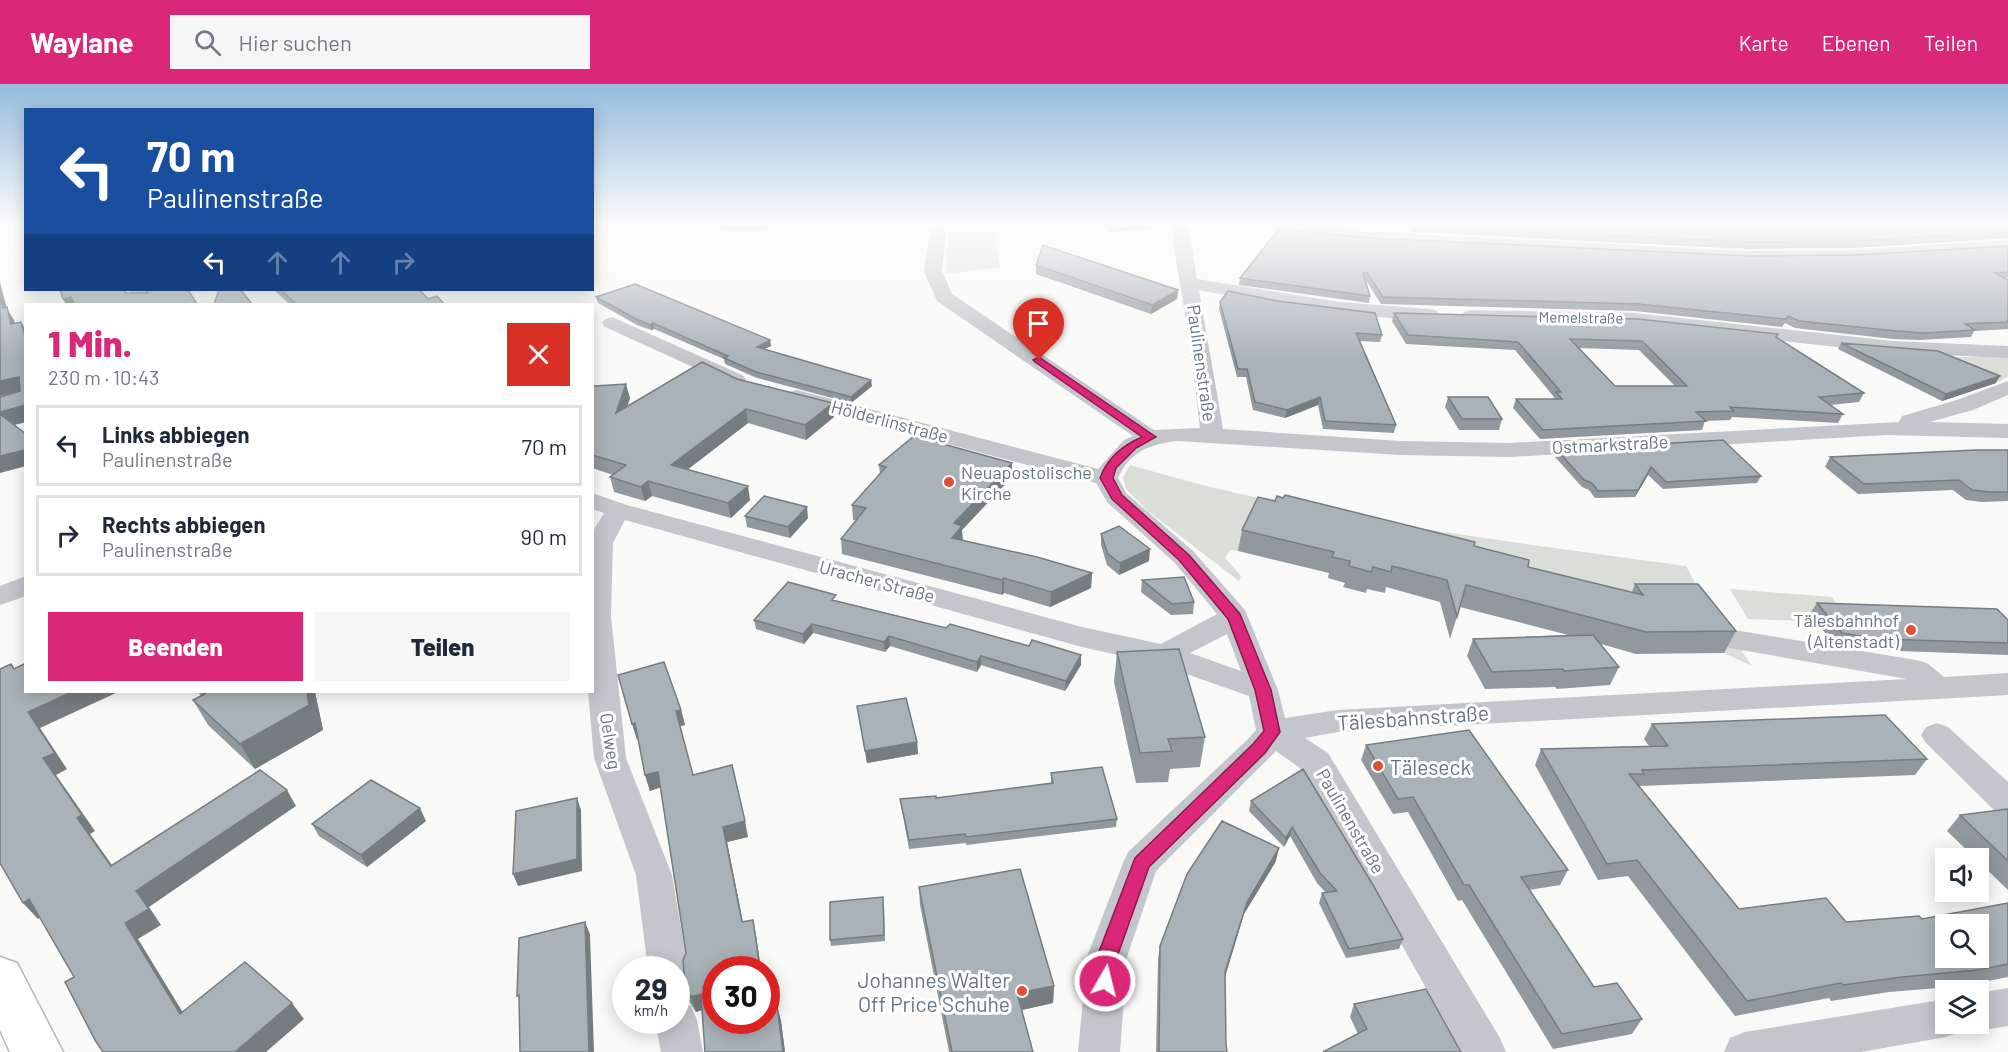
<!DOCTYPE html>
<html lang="de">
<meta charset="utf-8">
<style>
body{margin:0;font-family:Barlow,sans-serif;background:#f6f6f7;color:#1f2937;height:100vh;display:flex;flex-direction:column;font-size:22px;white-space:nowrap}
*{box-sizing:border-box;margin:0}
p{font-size:20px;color:#747a83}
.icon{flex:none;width:33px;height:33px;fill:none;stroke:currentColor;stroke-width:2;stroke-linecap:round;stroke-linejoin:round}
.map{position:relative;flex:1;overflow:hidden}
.drawer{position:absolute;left:24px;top:219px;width:570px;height:390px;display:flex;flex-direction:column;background:#fff;border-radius:0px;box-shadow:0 3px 15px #0003}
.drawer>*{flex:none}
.banner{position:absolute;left:24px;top:24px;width:570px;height:183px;border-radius:0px;box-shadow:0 3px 15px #0003;background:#1a4fa0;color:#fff;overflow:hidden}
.controls{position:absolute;left:1935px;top:764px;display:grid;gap:12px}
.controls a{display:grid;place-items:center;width:54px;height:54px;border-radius:0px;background:#fff;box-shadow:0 3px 15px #0003;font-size:30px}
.speed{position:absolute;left:612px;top:872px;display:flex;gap:12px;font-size:30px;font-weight:700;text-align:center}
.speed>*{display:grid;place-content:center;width:78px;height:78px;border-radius:50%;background:#fff;box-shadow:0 3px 15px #0003;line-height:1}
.speed small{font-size:15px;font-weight:400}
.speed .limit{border:9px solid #d22;background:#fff;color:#111}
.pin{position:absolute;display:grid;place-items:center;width:51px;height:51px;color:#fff;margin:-62px -26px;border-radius:50% 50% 50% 0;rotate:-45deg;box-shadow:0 0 6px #0007}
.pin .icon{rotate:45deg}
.me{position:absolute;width:66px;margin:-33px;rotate:8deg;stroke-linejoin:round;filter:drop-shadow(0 0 4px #0008)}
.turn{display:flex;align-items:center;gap:21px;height:126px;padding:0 24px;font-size:27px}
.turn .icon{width:78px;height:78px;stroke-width:2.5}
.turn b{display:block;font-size:42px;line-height:51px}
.lanes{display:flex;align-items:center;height:57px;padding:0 24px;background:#0003;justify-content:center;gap:30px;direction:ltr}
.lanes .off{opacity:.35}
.round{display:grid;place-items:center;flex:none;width:63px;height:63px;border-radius:0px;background:#f6f6f7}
.headline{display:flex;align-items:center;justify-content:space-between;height:102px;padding:0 24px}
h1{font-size:36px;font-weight:800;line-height:45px;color:#db2777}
.action{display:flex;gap:12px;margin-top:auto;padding:12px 24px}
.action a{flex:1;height:69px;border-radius:0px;background:#db2777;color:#fff;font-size:24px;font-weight:800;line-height:69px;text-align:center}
.action a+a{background:#f6f6f7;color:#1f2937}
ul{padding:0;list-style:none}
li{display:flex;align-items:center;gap:18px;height:81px;margin:0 12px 9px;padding:0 12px;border:3px solid #e0e1e3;border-radius:0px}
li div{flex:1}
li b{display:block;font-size:22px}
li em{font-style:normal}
header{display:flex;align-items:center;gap:36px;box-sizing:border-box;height:84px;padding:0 30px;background:#db2777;color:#fff}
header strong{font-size:28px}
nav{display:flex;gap:33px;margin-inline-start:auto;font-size:21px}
.search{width:420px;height:54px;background:#f6f6f7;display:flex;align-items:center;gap:15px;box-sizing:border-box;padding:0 21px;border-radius:0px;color:#747a83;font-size:22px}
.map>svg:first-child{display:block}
.green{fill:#d9ded6}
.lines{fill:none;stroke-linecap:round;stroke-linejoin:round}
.stream{stroke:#bac6ca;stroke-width:6}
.primary-casing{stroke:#b4b9bd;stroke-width:3}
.minor{fill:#c3c7cb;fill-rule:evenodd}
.primary{fill:#fff;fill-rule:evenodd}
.wall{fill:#91999e;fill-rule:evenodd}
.shaded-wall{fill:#767d81}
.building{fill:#a9b2b8;stroke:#767d81;stroke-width:1.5;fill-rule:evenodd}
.route{fill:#db2777;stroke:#8e194d;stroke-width:1.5}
.poi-dot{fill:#e2512f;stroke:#fff;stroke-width:2}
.labels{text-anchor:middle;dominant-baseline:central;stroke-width:6;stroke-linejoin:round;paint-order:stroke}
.far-street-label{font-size:15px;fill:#657682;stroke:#fff}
.street-label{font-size:18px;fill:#657682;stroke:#fff}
.poi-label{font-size:18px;fill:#657682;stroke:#fff;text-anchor:start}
.near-street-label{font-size:21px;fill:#657682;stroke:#fff}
.near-poi-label{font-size:21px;fill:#657682;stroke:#fff;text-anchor:start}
</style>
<header>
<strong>Waylane</strong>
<div class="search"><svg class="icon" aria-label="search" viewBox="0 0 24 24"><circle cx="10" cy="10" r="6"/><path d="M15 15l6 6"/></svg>Hier suchen</div>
<nav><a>Karte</a><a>Ebenen</a><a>Teilen</a></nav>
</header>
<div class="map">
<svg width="2008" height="968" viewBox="0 0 2008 968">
<rect width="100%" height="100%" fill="#f9f9f7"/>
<path class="green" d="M949,139H993L1000,183L946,190Z
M1283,139H1395L1399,150Z
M1954,273H2008V293L1999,298Z
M1130,381C1311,435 1500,456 1686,482L1697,502L1752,582L1724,569L1687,521L1255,434L1238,467L1230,466L1225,474L1241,492L1239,497L1148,427L1126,405L1123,393Z
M1730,505L1832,513L1846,531L1799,528L1803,537L1748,535Z"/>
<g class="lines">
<path class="stream" d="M0,144L21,139"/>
<g class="primary-casing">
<path id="primary" d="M0,873L17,879L63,968H10L0,946Z"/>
</g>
<path class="minor" d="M931,139H947L942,187L952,210L1154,346L1200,344L1189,253L1173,159L1172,139H1188L1197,195L1339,218L1430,225L1437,227L1440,231L1437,235L1430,237C1352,233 1276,221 1199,206L1223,345L1400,357L1509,359L1899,338L1902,332L1957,316L2008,297V311L1973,326L1930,338L2008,340V354L1887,351L1509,373L1400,371L1178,357C1151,360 1130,367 1118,394L1126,409L1193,467L1245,526L1278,606L1285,634L1338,626L1907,595L1724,563L1719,556L1724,549L1734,546L1916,576L1927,579L1944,593L2008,589V611L1338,648L1305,654L1328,669L1500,954L1506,968H1462L1304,687L1276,667L1156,787L1127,873L1120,968H1078L1087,873L1123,779L1128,768L1247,656L1256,646L1249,612L1158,580L1082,563L625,436L613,459L611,532L626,674L672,791L688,885L682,898L676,900V885H648L636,791L594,674L588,608H592V449L604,429L592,425V409L627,421L1082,543L1161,560L1217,530L1175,479L1107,418L1096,399L789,318L786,313L789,308L797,306L1098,385L1124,356L1133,352L937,217L924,187ZM1227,550L1241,587L1190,569Z
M1256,139H1303L1358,147L1747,167L1853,166L2008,156V166L1853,176L1747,177L1358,157L1264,144Z
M129,206H147L152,220H134Z
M1471,226L1635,229L1893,257L2008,262V274L1893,269L1635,241L1464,236L1461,232L1464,228Z
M612,233L742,291L746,295L742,299L735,301L728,299L605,243L602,239L605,235Z
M26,492V512L0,521V502Z
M1937,639L1948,643L2008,698V732L1996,728L1926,659L1921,651L1926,643Z
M2008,904V942L1978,947L1963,941L1960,948L1946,953L1861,968H1724L1730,954L1745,948L1946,915V939H1978V909Z
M676,917L691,922L697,936L703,968H661L655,936H676Z"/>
<use href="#primary" class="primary"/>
</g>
<path class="wall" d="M716,139H866L768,141L766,147H724Z
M1104,139H1156L1155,144L1110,148Z
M1410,139H2008V154L1853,164L1747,165L1413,148Z
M1371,154L1750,172L1856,171L2008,162V194L2006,195L2008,196V245L1974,247L1971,253L1920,256L1893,255L1795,244L1785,239L1782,243L1635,227L1381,220L1365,195L1370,212L1369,219L1239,201L1240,194Z
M1036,181L1178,206L1177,215L1151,230L1036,190Z
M274,206H420L428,215L444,220H289Z
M596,213L770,256L771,262L764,265L872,302L851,319L757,294L725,280L724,275L654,245L651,246L637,241L598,219Z
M1220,218L1382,251L1380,258L1360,257L1396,341L1394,349L1323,345L1318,321L1285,334L1253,326L1246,293H1237L1219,225Z
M1394,229L1776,253L1864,309L1859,318L1830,321L1843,330L1838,339L1732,333L1730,336L1705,337L1702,346L1540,355L1513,324L1516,315H1554V313L1515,266L1406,260L1392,237ZM1579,264L1639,266L1675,302H1615Z
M1841,259L1996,299L1942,317L1838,265Z
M737,295L834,333L806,356L748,339L687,386L750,416L731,434L652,412L645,417L614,408L610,393L613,391L592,384V299L594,302L630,314L627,323Z
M1448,313L1502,335L1499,346H1459L1445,323Z
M1557,366L1761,392L1757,399L1663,405L1648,391L1635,413L1595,414L1589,406L1582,403L1555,373Z
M2008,366V417L1982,418L1966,416L1953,406L1858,410L1825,383L1830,373Z
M879,381L1012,393L962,446V457L1092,489L1091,504L1050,523L1004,509L1002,511L842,470L841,455L856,436H853L852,421L880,390Z
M745,432L808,434L790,454L747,443Z
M1242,446L1474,462L1528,483L1632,508L1635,500L1736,547L1724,569L1636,570L1601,560L1619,583L1610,601L1557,605L1555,603L1485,605L1467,572L1473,555L1568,551L1460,523L1450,555L1440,518L1386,503L1385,509L1367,505L1366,509L1343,503L1345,499L1328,494L1329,489L1238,467Z
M1101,450L1149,477L1119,491L1107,481L1101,461Z
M1142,496L1194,518L1193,530L1171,531L1141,508Z
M837,517L946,544L1029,562L1081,571V581L1065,607L981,581L977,588L890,562L885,568L813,549L804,560L756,545L754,536Z
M1817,519L2008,536V571L1872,566L1834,560L1810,530Z
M1117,568L1205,653L1200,683L1170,685L1168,698L1136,699L1114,598Z
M198,608H315L323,646L255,685L208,641L193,616L201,612Z
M857,622L917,658L918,670L867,679Z
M681,626L685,641L680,642L693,691L748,753L727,758L743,838L756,851L766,936V921L767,925L777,922L781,937L785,968H705L702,926L696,928L690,919L685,904L686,869L660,703L650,707L645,691L638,655L637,656Z
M1652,640L1927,675L1915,691L1639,702L1739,825L1846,838L1922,835L2008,819V893L1963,902L1889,908L1831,917L1829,914L1735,932L1628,792L1598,796L1535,681L1541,665L1649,662L1644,655Z
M1366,661L1568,786L1560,801L1529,806L1594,903L1642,935L1632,950L1553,965L1462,816L1458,817L1408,728L1393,730L1361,676Z
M1303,685L1403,855L1399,865L1346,874L1319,819L1322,809H1326L1317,799L1290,752L1284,763L1249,727L1251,717Z
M1051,689L1117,735L1116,743L966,761V759L909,765L900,715L936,714L1051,699Z
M2008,725V806L1978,777V774H1975L1947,747L1960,731Z
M426,737L367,783L319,752L312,740Z
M1276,777L1244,830L1225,891L1226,961L1227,968H1156L1158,875L1160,862Z
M919,803L1054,902L1053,919L1022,926L1033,968H949L920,821Z
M884,819L885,857L831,862L830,856Z
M1354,920L1461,968L1358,950L1350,933Z"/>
<path class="shaded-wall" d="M1110,139H1156L1155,144L1110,148Z
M0,198L7,225L14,236L19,253L3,224L0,212Z
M1178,206L1177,215L1151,230L1152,221Z
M71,213L75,220H66L63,215Z
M21,238L26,246V255Z
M653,239L654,245L651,246L650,241Z
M770,256L771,262L757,268V263Z
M2000,292L1996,299L1942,317L1946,310Z
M19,293L26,307L0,312V297Z
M871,296L872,302L851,319V313Z
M626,300L630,314L620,343L616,329Z
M1320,313L1318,321L1285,334L1287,326Z
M833,319L834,333L806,356L805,341Z
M26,321V338L7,343L0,331V328Z
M746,325L748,339L674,396L671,381Z
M25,366L26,367V382L0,389V372Z
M1012,379V393L962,446L963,456L953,469L952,454L954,439Z
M1651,383L1648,391L1635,413L1638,406Z
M648,397L652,412L645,417L641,403Z
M748,402L750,416L731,434L728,419Z
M807,423L808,434L790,454L788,443Z
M1150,465L1149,477L1119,491L1120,479Z
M1092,489L1091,504L1050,523L1051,508Z
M1004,494V509L1002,511V496Z
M812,540L813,549L804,560L803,550Z
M889,552L890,562L885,568L884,558Z
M1081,571V581L1065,607L1066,597Z
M981,572V581L977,588V578Z
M72,608H118L40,644L67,685L56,691L95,747L90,750L124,798L111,782L77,734L43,674L28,628Z
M307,608H315L323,646L255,685L240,660Z
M681,626L685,641L680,642L676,627Z
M635,639L639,655L637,656L632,640Z
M917,658L918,670L867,679L865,667Z
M658,688L662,703L650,707L645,691Z
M287,706L296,722L149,823L161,841L138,855L193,945L180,930L125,839L136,807Z
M577,714L581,726L582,787L518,802L513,790Z
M420,724L426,737L367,783L361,771Z
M745,737L748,753L727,758L746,854L723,743Z
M1292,743L1290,752L1284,763L1286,754Z
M1279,764L1276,777L1244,830L1223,900L1225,888L1247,818Z
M29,815L43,832L38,835L23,819Z
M753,836L756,851L761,885H760Z
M585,838L590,850L594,968H589Z
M1054,902L1053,919L1017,927V909Z
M701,910L705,925L696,928L691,913Z
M292,919L304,935L266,968H235Z
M777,922L781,937L785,968H783Z"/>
<path class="building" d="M1414,139H2008V147L1856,157L1750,158L1415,141Z
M1279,145L1371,154L1750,172L1856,171L2008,162V188L1995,189L2008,196V238L1965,240L1975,246L1925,249L1897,247L1799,237L1788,232L1786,235L1638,220L1383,213L1367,188L1363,189L1370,212L1240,194Z
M1043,161L1178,206L1152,221L1036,181Z
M635,200L770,256L757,263L871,296L851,313L756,288L724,274L728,272L653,239L650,241L636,235L596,213Z
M60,206H125L126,209H148L146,206H188L197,220H75L71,213L63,215Z
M219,206H241L252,220H214Z
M281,206H420L428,215L437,212L444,220H296Z
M1228,207L1277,217L1375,229L1382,251L1356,249L1396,341L1325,337L1320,313L1287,326L1255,318L1247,285H1238L1220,218Z
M0,212L3,224L7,223L11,240L21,238L26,255V321L0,328V313L20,307L19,293L0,297Z
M1394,229L1638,235L1778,250L1776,253L1864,309L1819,313L1843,330L1730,323L1734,327L1696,328L1706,337L1543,346L1516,315H1562L1556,308H1561L1518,258L1408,251ZM1570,255L1642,257L1687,302H1615Z
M1841,259L1938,267L2000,292L1946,310Z
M702,278L737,295L833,319L805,341L746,325L671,381L748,402L728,419L648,397L641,403L610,393L626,381L592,371V299L594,302L626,300L616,329Z
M1448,313H1488L1502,335H1462Z
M0,330L26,350V372L25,366L0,372Z
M914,352L1012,379L954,439L962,442L952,454L1037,473L1092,489L1051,508L1004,494L1002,496L841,455L866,424L852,421L886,383L879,381Z
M1723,356L1761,392L1666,398L1651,383L1638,406L1598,407L1592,399L1584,396L1557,366Z
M1976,366H2008V408H1989L1972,406L1959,396L1864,400L1830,373Z
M1285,411L1475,458L1474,462L1529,476L1528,483L1643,511L1635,500H1698L1736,547L1646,548L1466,501L1457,533L1447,496L1392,482L1391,488L1373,483L1371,488L1349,482L1350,477L1332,473L1334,468L1242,446L1258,413L1275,417L1277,412L1283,414Z
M764,412L807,423L788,443L745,432Z
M1119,442L1150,465L1120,479L1108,470L1101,450Z
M1184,493L1194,518L1172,520L1142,496Z
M788,498L836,511L832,516L946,544L950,540L1029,562L1032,556L1081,571L1066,597L981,572L977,578L889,552L884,558L812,540L803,550L754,536Z
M1817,519L1997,525L2008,536V559L1879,555L1842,549Z
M1593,551L1619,583L1564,587L1563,585L1492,588L1473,555Z
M1179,565L1205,653L1168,655L1172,667L1140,669L1117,568Z
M664,578L681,626L676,627L693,691L732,681L745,737L723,743L742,838L753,836L760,885H716V936H766V925L777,922L783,968H705L701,910L691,913L685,904L683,876L686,869L658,688L645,691L635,639L632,640L618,591Z
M26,579V608H72L28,628L55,669L43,674L82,731L77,734L111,782L260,686L287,706L136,807L149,825L125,839L180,930L245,878L292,919L235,968H103L95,956L65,898L74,893L29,815L23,819L0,779V585L11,580L14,585Z
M202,608H307L309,621L240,660L193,616L205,610Z
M906,614L917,658L865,667L857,622Z
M1885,631L1927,675L1642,686L1644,690H1629L1739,825L1826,814L1846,838L1919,832L1922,835L2008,819V880L1978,886L1902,893L1843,901L1841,899L1747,917L1637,776L1607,780L1541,665L1668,662L1652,640ZM1946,840H1978V873H1946Z
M1469,646L1568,786L1521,793L1594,903L1617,899L1642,935L1562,950L1469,801H1464L1413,713L1398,715L1366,661Z
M1102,683L1117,735L966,753L965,750L909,756L900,715L936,712V714L1053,699L1051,689Z
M1303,685L1373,801L1403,855L1349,865L1322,809L1337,807L1320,789L1292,743L1286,754L1251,717Z
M371,696L420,724L361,771L312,740Z
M577,714V775L513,790L516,727Z
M2008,725V777L1960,731Z
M1222,737L1279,764L1247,818L1225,888L1226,961L1227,968H1159L1160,862L1187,790Z
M1020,785L1054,902L1017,909L1033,968H952L919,803Z
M883,813L884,851L830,856V818Z
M585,838L589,968H520L519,911L517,912L519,854Z
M1426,905L1461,968H1323L1367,945L1354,920Z"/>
<linearGradient id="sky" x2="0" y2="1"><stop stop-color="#95bbdc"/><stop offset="0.51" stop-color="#fcfcfb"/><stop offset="1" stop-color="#fcfcfb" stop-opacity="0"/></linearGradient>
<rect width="2008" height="275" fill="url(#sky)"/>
<path class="route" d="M1039,273L1156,353L1136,364L1116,384L1113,394L1122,411L1189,471L1240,530L1271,606L1280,648L1265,669L1149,783L1117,873L1115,897L1112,903L1105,906L1098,903L1095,897L1097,873L1135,774L1253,660L1264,647L1255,606L1228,535L1179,476L1112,415L1100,394C1107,375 1123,361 1142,353L1035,278L1033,276Z"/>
<g class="poi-dot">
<circle cx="949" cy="398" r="6"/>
<circle cx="1911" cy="546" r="6"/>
<circle cx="1378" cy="682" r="6"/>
<circle cx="1022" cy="907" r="6"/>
</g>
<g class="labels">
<g class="far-street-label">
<text transform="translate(1581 233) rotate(1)">Memelstraße</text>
</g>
<g class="street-label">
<text transform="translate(1202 279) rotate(82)">Paulinenstraße</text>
<text transform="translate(890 337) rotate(15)">Hölderlinstraße</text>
<text transform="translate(1610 360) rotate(-3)">Ostmarkstraße</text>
<text transform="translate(877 497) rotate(15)">Uracher Straße</text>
<text transform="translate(611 657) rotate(81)">Oelweg</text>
<text transform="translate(1351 737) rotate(60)">Paulinenstraße</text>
</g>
<g class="poi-label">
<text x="961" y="388">Neuapostolische<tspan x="961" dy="21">Kirche</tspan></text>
<text x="1899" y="536" text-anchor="end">Tälesbahnhof<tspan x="1899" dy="21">(Altenstadt)</tspan></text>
</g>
<g class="near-street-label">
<text transform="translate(1413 633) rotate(-4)">Tälesbahnstraße</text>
</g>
<g class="near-poi-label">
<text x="1390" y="682">Täleseck</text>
<text x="1010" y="895" text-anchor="end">Johannes Walter<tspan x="1010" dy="24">Off Price Schuhe</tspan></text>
</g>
</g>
</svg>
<div class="controls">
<a><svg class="icon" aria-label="sound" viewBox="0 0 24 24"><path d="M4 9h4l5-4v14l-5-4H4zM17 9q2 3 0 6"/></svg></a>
<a><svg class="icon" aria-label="search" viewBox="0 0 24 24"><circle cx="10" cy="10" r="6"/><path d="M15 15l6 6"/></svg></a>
<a><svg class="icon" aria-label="layers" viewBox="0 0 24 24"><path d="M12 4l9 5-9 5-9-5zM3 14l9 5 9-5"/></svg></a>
</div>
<div class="speed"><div>29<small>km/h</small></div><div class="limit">30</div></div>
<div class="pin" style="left:1039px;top:276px;background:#d93025"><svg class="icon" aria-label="arrive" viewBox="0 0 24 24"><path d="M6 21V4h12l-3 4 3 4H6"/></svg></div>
<svg class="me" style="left:1105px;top:897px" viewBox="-20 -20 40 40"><circle r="17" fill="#db2777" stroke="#fff" stroke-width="3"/><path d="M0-11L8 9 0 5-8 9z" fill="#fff"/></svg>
<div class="banner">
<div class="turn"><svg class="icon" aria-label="left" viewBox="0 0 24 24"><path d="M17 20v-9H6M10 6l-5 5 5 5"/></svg><div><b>70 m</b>Paulinenstraße</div></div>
<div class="lanes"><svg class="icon" aria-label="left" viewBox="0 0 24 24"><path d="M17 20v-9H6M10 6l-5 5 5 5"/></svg><svg class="icon off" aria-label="ahead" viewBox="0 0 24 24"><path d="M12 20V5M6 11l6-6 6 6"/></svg><svg class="icon off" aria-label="ahead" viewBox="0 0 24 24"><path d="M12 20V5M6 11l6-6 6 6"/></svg><svg class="icon off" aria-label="right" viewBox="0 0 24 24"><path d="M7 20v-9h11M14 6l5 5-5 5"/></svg></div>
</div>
<section class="drawer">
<div class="headline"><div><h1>1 Min.</h1><p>230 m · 10:43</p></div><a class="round" style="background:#d93025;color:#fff"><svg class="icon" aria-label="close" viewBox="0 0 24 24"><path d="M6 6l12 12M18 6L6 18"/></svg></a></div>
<ul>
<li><svg class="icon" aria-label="left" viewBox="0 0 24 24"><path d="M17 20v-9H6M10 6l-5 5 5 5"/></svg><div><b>Links abbiegen</b><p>Paulinenstraße</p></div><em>70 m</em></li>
<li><svg class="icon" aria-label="right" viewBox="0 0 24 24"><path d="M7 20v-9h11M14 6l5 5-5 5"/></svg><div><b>Rechts abbiegen</b><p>Paulinenstraße</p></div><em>90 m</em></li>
</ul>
<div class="action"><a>Beenden</a><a>Teilen</a></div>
</section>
</div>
